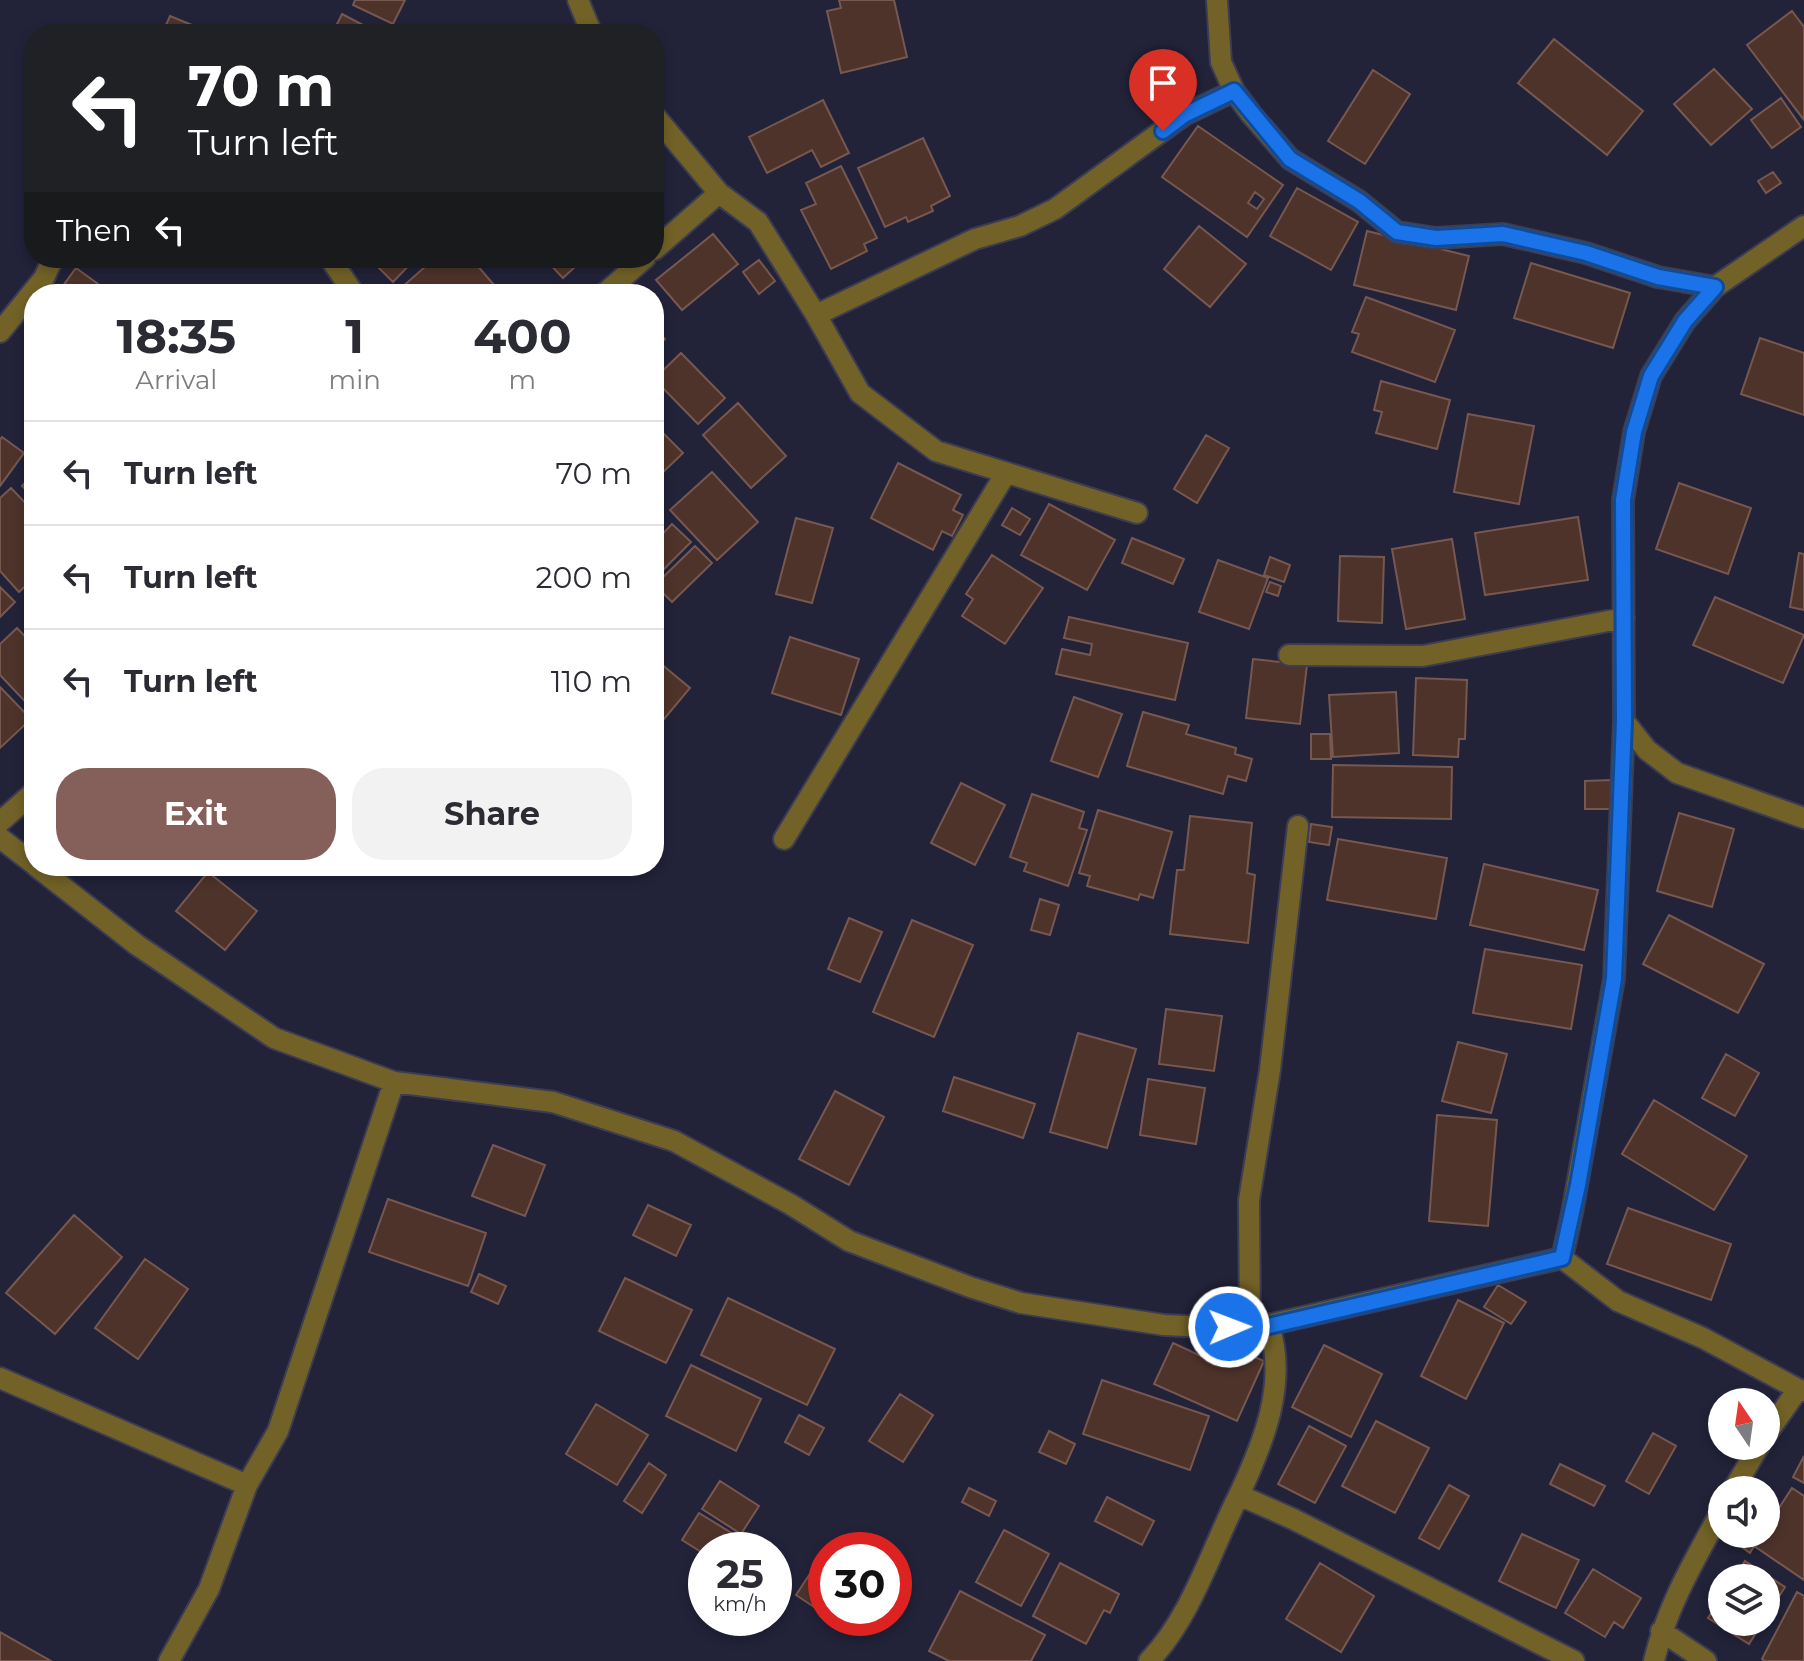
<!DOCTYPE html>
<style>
body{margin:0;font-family:Montserrat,sans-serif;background:#f2f2f3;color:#2b2b33;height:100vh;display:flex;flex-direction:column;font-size:30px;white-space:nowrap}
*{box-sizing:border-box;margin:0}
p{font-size:26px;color:#7c7c81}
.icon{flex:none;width:44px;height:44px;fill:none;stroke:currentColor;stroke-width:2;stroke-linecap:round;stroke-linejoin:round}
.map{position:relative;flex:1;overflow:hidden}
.side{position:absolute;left:24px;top:284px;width:640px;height:592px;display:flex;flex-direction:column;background:#fff;border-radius:32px;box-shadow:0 4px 12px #0003}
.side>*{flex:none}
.hud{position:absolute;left:24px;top:24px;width:640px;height:244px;border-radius:32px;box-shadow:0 4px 12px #0003;background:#202124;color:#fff;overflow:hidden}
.needle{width:52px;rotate:347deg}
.buttons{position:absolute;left:1708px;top:1388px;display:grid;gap:16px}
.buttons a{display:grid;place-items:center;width:72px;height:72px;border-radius:50%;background:#fff;box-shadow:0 4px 12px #0003;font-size:40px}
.speed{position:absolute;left:688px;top:1532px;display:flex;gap:16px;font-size:40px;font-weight:700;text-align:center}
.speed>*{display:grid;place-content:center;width:104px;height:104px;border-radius:50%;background:#fff;box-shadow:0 4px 12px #0003;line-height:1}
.speed small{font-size:20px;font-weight:400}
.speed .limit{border:12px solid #d22;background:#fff;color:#111}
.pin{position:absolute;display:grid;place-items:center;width:68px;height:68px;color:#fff;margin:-82px -34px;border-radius:50% 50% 50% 0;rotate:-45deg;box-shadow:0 0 8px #0007}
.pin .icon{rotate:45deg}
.me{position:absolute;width:88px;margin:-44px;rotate:89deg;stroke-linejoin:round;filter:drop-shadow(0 0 6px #0008)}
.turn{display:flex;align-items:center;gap:28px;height:168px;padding:0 32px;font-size:36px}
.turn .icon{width:104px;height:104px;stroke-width:2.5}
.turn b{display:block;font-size:56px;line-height:68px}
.then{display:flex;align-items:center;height:76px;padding:0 32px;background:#0003;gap:16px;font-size:30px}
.eta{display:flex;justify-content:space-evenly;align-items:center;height:136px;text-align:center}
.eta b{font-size:48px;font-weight:700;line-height:56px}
.button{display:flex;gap:16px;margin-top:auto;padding:16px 32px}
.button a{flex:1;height:92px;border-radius:32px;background:#855f59;color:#fff;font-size:32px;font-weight:700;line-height:92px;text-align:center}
.button a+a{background:#f2f2f3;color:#2b2b33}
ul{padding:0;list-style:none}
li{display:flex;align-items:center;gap:24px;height:104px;padding:0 32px;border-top:2px solid #e1e1e2}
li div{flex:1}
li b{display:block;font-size:30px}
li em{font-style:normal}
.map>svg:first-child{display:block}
.building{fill:#4e332b;stroke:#775850;stroke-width:2;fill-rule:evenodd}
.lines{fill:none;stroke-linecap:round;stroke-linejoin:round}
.street-casing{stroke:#3c3c52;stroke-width:24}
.street{stroke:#726227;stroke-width:20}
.route-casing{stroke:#114b97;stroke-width:20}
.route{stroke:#1a73e8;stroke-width:14}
</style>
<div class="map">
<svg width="1804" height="1661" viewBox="0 0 1804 1661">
<rect width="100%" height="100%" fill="#222239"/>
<path class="building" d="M355,0H405L393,24L353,5Z
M839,0H894L907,57L841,73L827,11L841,8Z
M1792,11L1804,27V120L1747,45Z
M342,14L380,34H332Z
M170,16L214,34H162Z
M1554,39L1643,111L1607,155L1518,83Z
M1714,69L1752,109L1711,145L1674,104Z
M1373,70L1410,94L1365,164L1328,141Z
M1781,98L1801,127L1772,148L1751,120Z
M823,100L849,153L821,167L812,150L767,173L749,137Z
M1198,126L1283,185L1247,237L1162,177ZM1255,192L1264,199L1257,209L1248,203Z
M923,138L950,196L931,206L933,211L908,222L906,217L885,227L858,168Z
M841,166L877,238L864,244L867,251L831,269L801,210L816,204L806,183Z
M1773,172L1781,183L1766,193L1758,181Z
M1297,188L1358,222L1331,270L1270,236Z
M1199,226L1246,264L1210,307L1164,269Z
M1367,231L1469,256L1456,310L1354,285Z
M713,234L738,264L682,310L656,280Z
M369,258H416L393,282Z
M435,258H471L494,285L484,294H406L401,288Z
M544,258H569L576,266L563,278Z
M759,260L775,281L759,294L743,272Z
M1531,263L1630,293L1613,348L1514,318Z
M76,268L112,294H57Z
M1366,297L1455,330L1435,382L1352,352L1359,334L1352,332Z
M654,328L665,339L654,350Z
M1760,338L1804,353V415L1741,394Z
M681,353L725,398L698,424L654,379Z
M1381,381L1450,400L1437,449L1376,433L1382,412L1374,410Z
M738,403L786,456L751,488L703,435Z
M1468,414L1534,426L1519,504L1454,492Z
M654,424L683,453L654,481Z
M1206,435L1229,448L1197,503L1174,489Z
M2,437L24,453L0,486V440Z
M898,463L961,495L953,510L963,515L952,536L942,531L933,550L871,518Z
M712,472L758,522L717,560L670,510Z
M34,474V498L22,486Z
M1679,483L1751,508L1728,574L1656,549Z
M11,488L34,512V578L19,592L0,571V498Z
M1049,504L1115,540L1087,590L1021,555Z
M1012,508L1030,519L1020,535L1002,525Z
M1578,517L1588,580L1485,595L1475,533Z
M796,518L833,528L812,603L776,594Z
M672,524L691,542L654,579V543Z
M1132,538L1184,559L1173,584L1122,563Z
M1452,539L1465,619L1406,629L1392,549Z
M695,546L712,563L672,602L655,585Z
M1799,553L1804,554V610L1790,607Z
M992,555L1043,588L1005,644L962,616L973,599L966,594Z
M1340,556L1384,557L1382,623L1338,621Z
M1270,557L1290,565L1284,582L1264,575Z
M1218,560L1268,578L1249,629L1199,612Z
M1270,582L1281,586L1278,596L1266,592Z
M0,587L15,602L0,617Z
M1715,597L1804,635L1783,683L1693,645Z
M1069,617L1188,643L1175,700L1056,674L1062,649L1090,655L1092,644L1064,638Z
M17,628L34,646V711L0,675V644Z
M790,637L859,659L841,715L772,693Z
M654,658L690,688L659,725L654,721Z
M1253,659L1307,665L1300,724L1246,718Z
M1416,678L1467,680L1465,739H1459L1458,757L1413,755Z
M0,687L31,719L0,748Z
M1396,692L1399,753L1333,757L1329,695Z
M1074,697L1122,714L1098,777L1051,761Z
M1143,712L1189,725L1186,734L1236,748L1235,754L1252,759L1246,781L1228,776L1223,794L1127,766Z
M1311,734H1330L1331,759H1311Z
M1333,765L1452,767L1451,819L1332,817Z
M1611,780V809H1585V781Z
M961,783L1005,805L975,865L931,843Z
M1032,794L1084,812L1079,828L1087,830L1068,886L1024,871L1027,863L1010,857Z
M1098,810L1172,832L1153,898L1140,894L1138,900L1087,886L1090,876L1079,873Z
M1679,813L1734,829L1712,907L1657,891Z
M1190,816L1252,823L1247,873L1255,875L1248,943L1170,934L1177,870H1184Z
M1311,824L1332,827L1329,845L1309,842Z
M1338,839L1447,858L1436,919L1327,900Z
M1484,864L1598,890L1584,950L1470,925Z
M208,872L257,911L225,950L176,911Z
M1040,899L1059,905L1050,935L1031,930Z
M1669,915L1764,964L1738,1013L1643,964Z
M849,918L882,932L860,982L828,969Z
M912,920L973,945L934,1037L873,1012Z
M1485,949L1582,965L1571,1029L1473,1013Z
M1166,1009L1222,1016L1214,1071L1159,1064Z
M1078,1033L1136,1049L1107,1148L1050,1132Z
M1458,1042L1507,1054L1491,1113L1442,1101Z
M1726,1054L1759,1073L1735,1116L1702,1098Z
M954,1077L1035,1104L1023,1138L943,1111Z
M1148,1079L1205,1088L1196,1144L1140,1135Z
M835,1091L884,1117L849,1185L799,1159Z
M1654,1100L1747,1156L1714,1210L1622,1154Z
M1437,1115L1497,1120L1488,1226L1429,1221Z
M493,1145L545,1165L525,1216L472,1196Z
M388,1199L486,1233L468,1286L369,1252Z
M648,1205L691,1225L676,1256L633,1235Z
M1628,1208L1731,1244L1711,1300L1607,1264Z
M74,1215L122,1257L55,1334L6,1293Z
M145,1259L188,1289L138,1359L95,1328Z
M479,1274L506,1286L498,1304L471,1292Z
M625,1278L692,1310L666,1363L599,1331Z
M1498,1285L1526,1302L1511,1324L1484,1307Z
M728,1298L835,1349L807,1405L701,1355Z
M1458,1300L1504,1323L1466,1399L1421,1376Z
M1173,1343L1218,1364L1227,1345L1264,1361L1237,1421L1154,1384Z
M1324,1345L1382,1374L1351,1437L1292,1407Z
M691,1365L761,1399L736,1451L666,1416Z
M1102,1380L1209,1416L1190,1470L1083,1434Z
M900,1394L933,1415L903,1462L869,1441Z
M596,1404L648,1435L617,1485L566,1454Z
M799,1415L824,1428L809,1455L785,1442Z
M1376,1421L1429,1448L1395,1513L1342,1486Z
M1309,1426L1346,1446L1315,1503L1278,1484Z
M1049,1431L1075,1444L1066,1464L1039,1452Z
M1653,1433L1676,1446L1649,1494L1626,1481Z
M1804,1456V1483L1793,1477Z
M649,1463L666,1475L642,1513L624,1501Z
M1560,1464L1605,1486L1594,1506L1550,1484Z
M720,1481L759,1506L741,1534L702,1509Z
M1449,1485L1469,1496L1439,1549L1419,1538Z
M969,1488L996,1501L989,1516L962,1502Z
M1792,1488L1804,1496V1580L1754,1546L1750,1553L1730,1538L1733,1534H1766V1521L1769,1523Z
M1107,1497L1154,1521L1142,1545L1095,1521Z
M699,1513L748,1543L743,1550H706V1555L682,1540Z
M1004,1530L1049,1554L1021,1606L976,1582Z
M1522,1534L1579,1560L1556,1608L1499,1581Z
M821,1557L826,1560V1615L796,1595Z
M1745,1561L1785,1587L1766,1617V1578H1734Z
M1060,1563L1119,1594L1110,1613L1104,1610L1086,1644L1033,1616Z
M1320,1563L1374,1596L1341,1652L1286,1619Z
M1593,1569L1641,1598L1623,1628L1614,1622L1605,1637L1565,1613Z
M960,1591L1045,1635L1031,1661H949L929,1651Z
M1797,1592L1804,1596V1661H1765L1762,1659Z
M1722,1597V1622H1763L1749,1644L1708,1618Z
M0,1632L51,1661H0Z"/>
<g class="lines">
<g class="street-casing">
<path id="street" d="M578,0L592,34
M1217,0L1221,62L1234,91L1251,114L1290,159L1359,201L1397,232L1436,238L1503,234L1586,253L1658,277L1715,287
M654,115L719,193L654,250
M719,193L758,222L816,315L860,393L936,451L1137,513
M330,258L354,294
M604,294L645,258
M816,315L975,239L1020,226L1055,209L1184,115L1234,91
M0,332L44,278L53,258
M1289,655L1423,656L1624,618
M1624,721L1647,750L1677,773L1804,818
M0,822L34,792
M0,838L34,864
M784,839L1006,473
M36,866L137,945L274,1038L394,1082L553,1102L674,1141L790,1204L849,1241L970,1287L1021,1303L1164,1325L1250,1329L1562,1258
M1562,1258L1572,1213L1614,979L1624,721L1623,500L1634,432L1651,376L1685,321L1715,287L1804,226
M1562,1258L1618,1301L1703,1338L1798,1389
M1250,1329L1249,1200L1270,1070L1298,826
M0,1378L247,1485L278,1431L394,1082
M1766,1435L1798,1389L1804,1391
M1733,1490L1759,1446
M1239,1495C1263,1444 1288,1383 1269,1326
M1661,1631L1706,1661
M169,1661L209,1589L247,1485
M1149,1661C1192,1616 1211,1550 1239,1495L1293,1519L1574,1661
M1654,1661C1667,1606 1695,1559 1722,1510"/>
</g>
<use href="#street" class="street"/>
</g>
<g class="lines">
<g class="route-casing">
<path id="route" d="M1163,131L1184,115L1234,91L1290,159L1359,201L1397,232L1436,238L1503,234L1586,253L1658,277L1715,287L1685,321L1651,376L1634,432L1623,500L1624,721L1614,979L1578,1185L1562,1258L1269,1326L1250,1329L1229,1327"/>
</g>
<use href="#route" class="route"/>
</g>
</svg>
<div class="buttons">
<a><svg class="needle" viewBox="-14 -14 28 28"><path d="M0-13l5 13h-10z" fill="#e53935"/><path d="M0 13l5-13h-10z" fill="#7c7c81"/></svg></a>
<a><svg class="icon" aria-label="sound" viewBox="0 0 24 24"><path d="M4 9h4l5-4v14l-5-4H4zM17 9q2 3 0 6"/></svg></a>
<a><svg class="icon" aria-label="layers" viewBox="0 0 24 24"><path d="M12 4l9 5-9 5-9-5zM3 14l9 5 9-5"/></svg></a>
</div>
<div class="speed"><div>25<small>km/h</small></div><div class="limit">30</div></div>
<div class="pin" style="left:1163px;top:131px;background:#d93025"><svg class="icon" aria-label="arrive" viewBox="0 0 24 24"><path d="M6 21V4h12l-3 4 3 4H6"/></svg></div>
<svg class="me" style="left:1229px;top:1327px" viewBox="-20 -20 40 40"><circle r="17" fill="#1a73e8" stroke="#fff" stroke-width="3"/><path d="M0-11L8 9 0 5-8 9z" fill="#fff"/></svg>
<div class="hud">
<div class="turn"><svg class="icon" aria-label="left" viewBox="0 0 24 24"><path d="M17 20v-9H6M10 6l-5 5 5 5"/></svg><div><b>70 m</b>Turn left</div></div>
<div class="then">Then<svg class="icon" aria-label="left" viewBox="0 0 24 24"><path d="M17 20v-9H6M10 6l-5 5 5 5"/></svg></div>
</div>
<section class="side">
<div class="eta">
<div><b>18:35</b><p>Arrival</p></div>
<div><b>1</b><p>min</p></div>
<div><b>400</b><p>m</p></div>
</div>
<ul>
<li><svg class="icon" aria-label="left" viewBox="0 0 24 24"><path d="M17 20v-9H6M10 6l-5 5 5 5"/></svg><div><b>Turn left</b></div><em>70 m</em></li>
<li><svg class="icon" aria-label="left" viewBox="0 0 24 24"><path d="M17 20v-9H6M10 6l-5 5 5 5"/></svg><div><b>Turn left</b></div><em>200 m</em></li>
<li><svg class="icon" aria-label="left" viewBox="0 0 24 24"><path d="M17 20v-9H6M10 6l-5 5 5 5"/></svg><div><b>Turn left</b></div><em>110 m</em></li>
</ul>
<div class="button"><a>Exit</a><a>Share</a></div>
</section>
</div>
